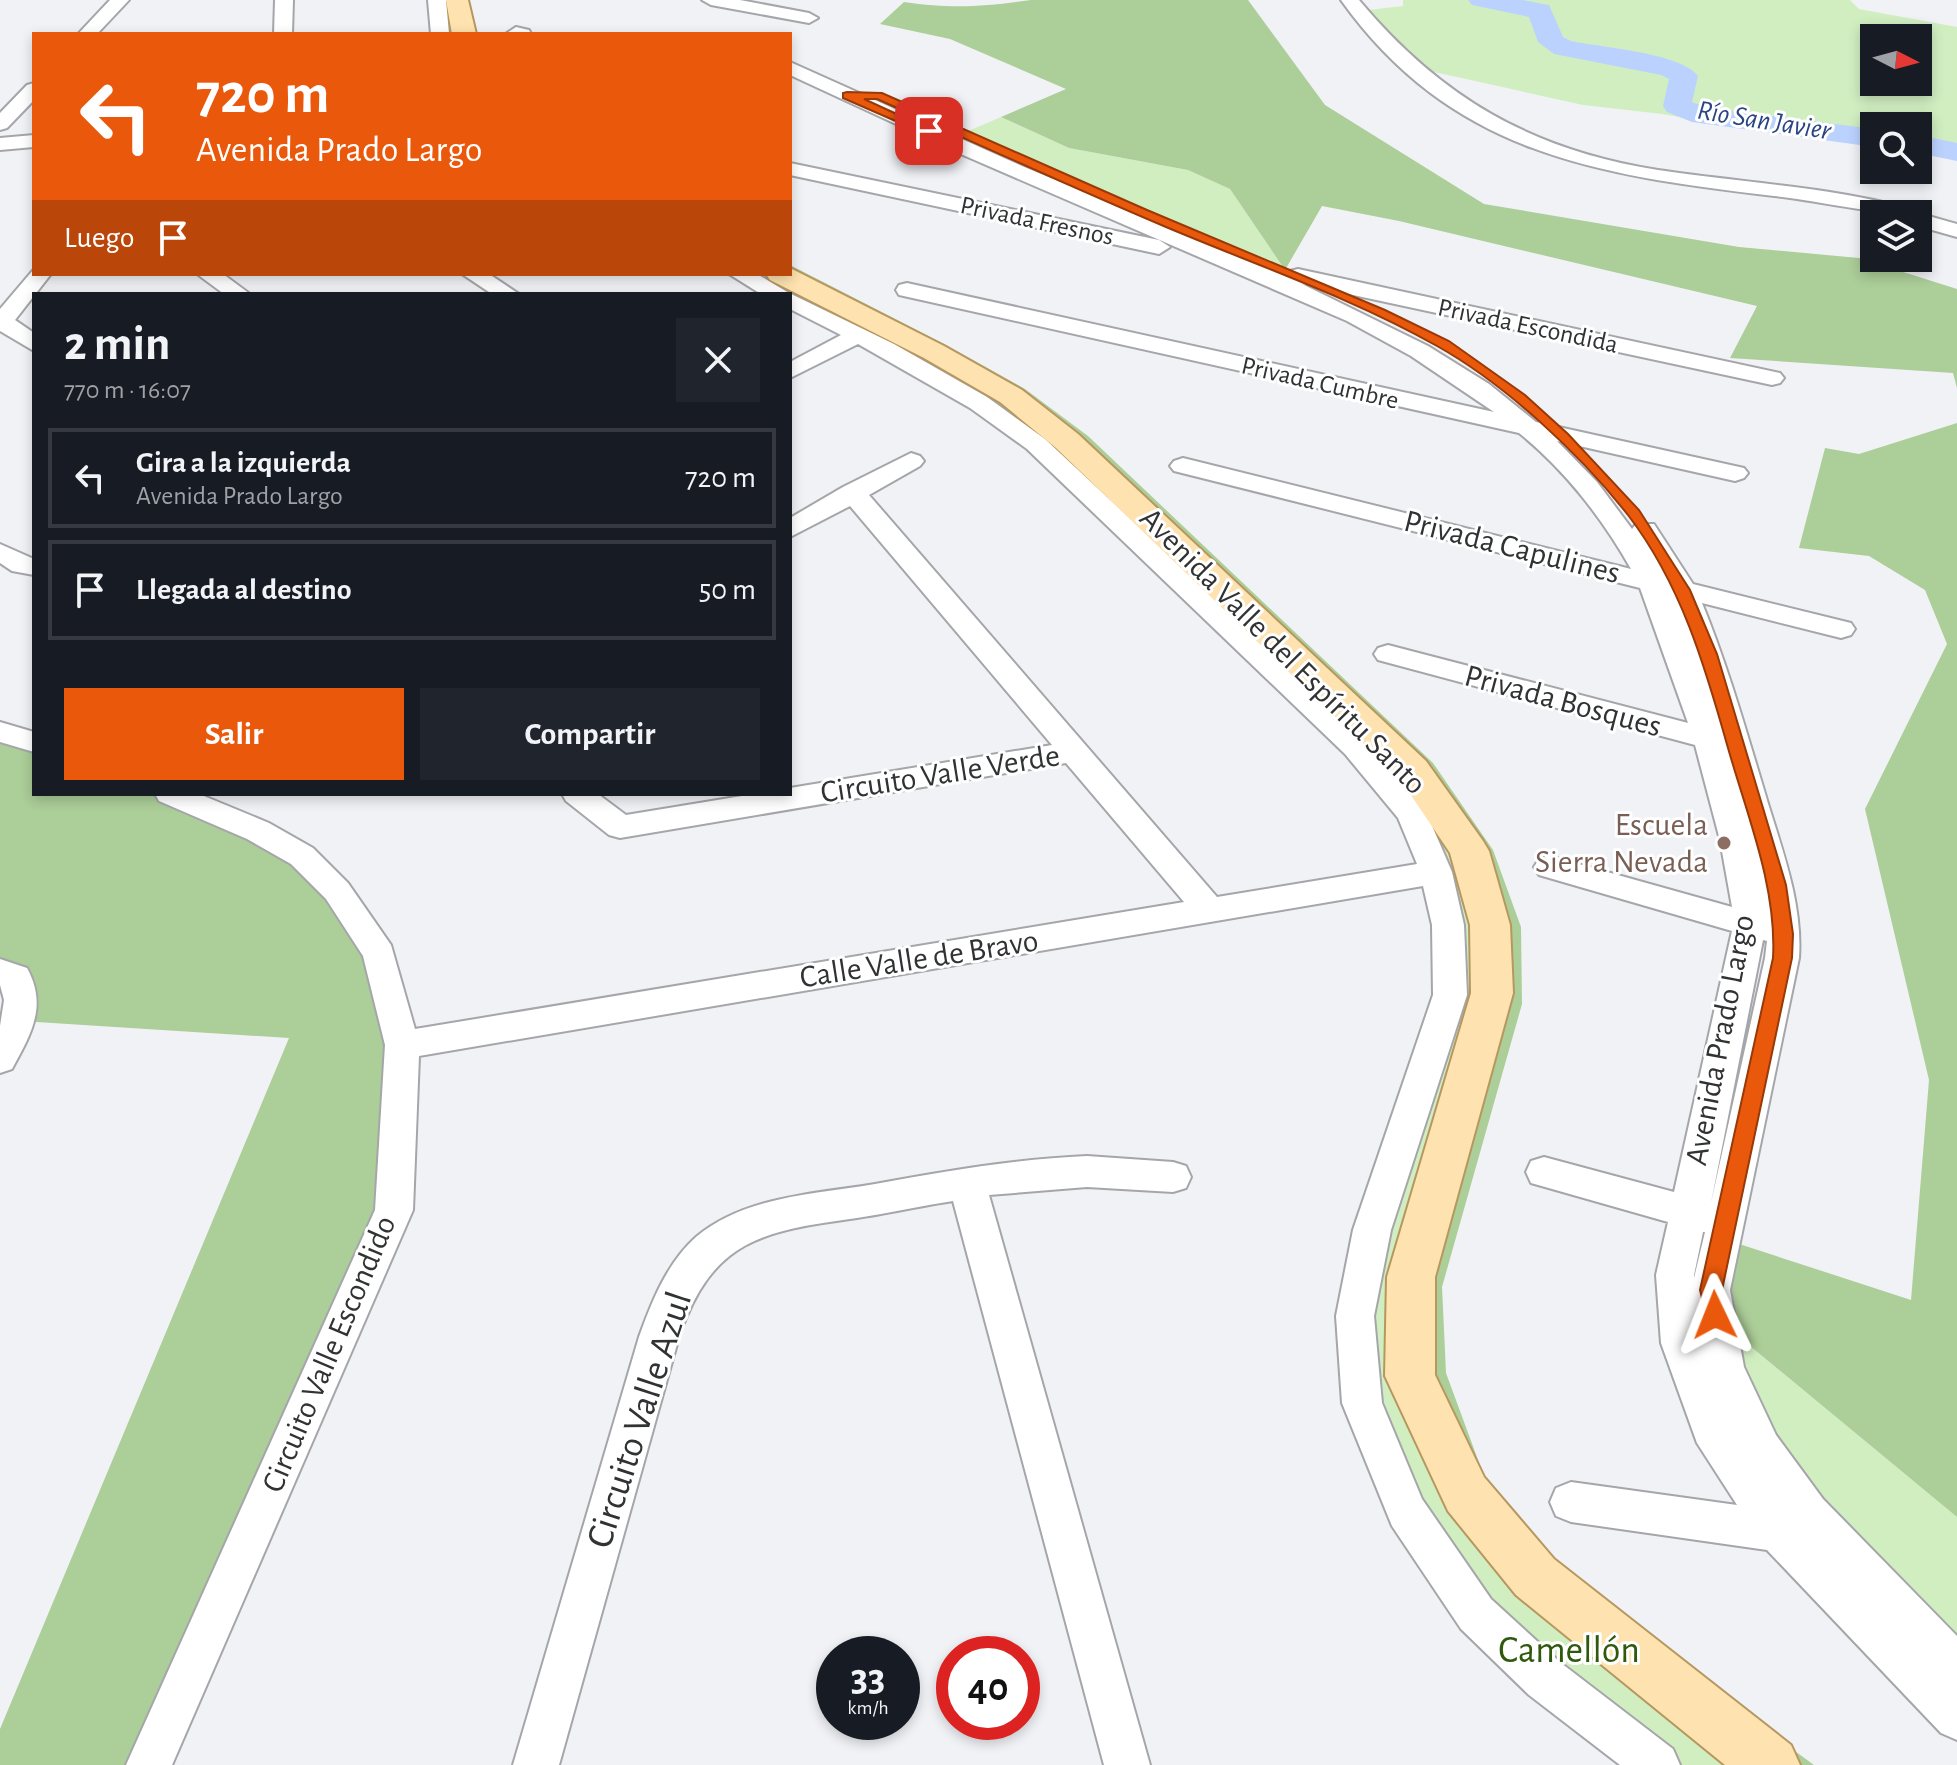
<!DOCTYPE html>
<html lang="es">
<meta charset="utf-8">
<style>
body{margin:0;font-family:"Alegreya Sans",sans-serif;background:#20242c;color:#f1f3f6;height:100vh;display:flex;flex-direction:column;font-size:30px;white-space:nowrap}
*{box-sizing:border-box;margin:0}
p{font-size:26px;color:#9ea1a6}
.icon{flex:none;width:44px;height:44px;fill:none;stroke:currentColor;stroke-width:2;stroke-linecap:round;stroke-linejoin:round}
.map{position:relative;flex:1;overflow:hidden}
.details{position:absolute;left:32px;top:292px;width:760px;height:504px;display:flex;flex-direction:column;background:#171b24;border-radius:0px;box-shadow:0 4px 12px #0003}
.details>*{flex:none}
.guide{position:absolute;left:32px;top:32px;width:760px;height:244px;border-radius:0px;box-shadow:0 4px 12px #0003;background:#ea580c;color:#fff;overflow:hidden}
.needle{width:52px;rotate:96deg}
.controls{position:absolute;left:1860px;top:24px;display:grid;gap:16px}
.controls a{display:grid;place-items:center;width:72px;height:72px;border-radius:0px;background:#171b24;box-shadow:0 4px 12px #0003;font-size:40px}
.speed{position:absolute;left:816px;top:1636px;display:flex;gap:16px;font-size:40px;font-weight:700;text-align:center}
.speed>*{display:grid;place-content:center;width:104px;height:104px;border-radius:50%;background:#171b24;box-shadow:0 4px 12px #0003;line-height:1}
.speed small{font-size:20px;font-weight:400}
.speed .limit{border:12px solid #d22;background:#fff;color:#111}
.pin{position:absolute;display:grid;place-items:center;width:68px;height:68px;color:#fff;margin:-34px;border-radius:16px;box-shadow:0 4px 12px #0006}
.me{position:absolute;width:88px;margin:-44px;rotate:358deg;stroke-linejoin:round;filter:drop-shadow(0 0 6px #0008)}
.turn{display:flex;align-items:center;gap:28px;height:168px;padding:0 32px;font-size:36px}
.turn .icon{width:104px;height:104px;stroke-width:2.5}
.turn b{display:block;font-size:56px;line-height:68px}
.then{display:flex;align-items:center;height:76px;padding:0 32px;background:#0003;gap:16px;font-size:30px}
.round{display:grid;place-items:center;flex:none;width:84px;height:84px;border-radius:0px;background:#20242c}
.summary{display:flex;align-items:center;justify-content:space-between;height:136px;padding:0 32px}
h1{font-size:48px;font-weight:700;line-height:60px}
.primary-button{display:flex;gap:16px;margin-top:auto;padding:16px 32px}
.primary-button a{flex:1;height:92px;border-radius:0px;background:#ea580c;color:#fff;font-size:32px;font-weight:700;line-height:92px;text-align:center}
.primary-button a+a{background:#20242c;color:#f1f3f6}
ul{padding:0;list-style:none}
li{display:flex;align-items:center;gap:24px;height:100px;margin:0 16px 12px;padding:0 16px;border:4px solid #363941;border-radius:0px}
li div{flex:1}
li b{display:block;font-size:30px}
li em{font-style:normal}
.map>svg:first-child{display:block}
.green{fill:#d1eec1;fill-rule:evenodd}
.forest{fill:#acce98}
.lines{fill:none;stroke-linecap:round;stroke-linejoin:round}
.river{fill:#bcd2fe;fill-rule:evenodd}
.minor-casing{stroke:#a5a6aa;stroke-width:4}
.major-casing{stroke:#b69760;stroke-width:4}
.minor{fill:#fff;fill-rule:evenodd}
.major{fill:#fee2af;fill-rule:evenodd}
.route{fill:#ea580c;stroke:#983908;stroke-width:2}
.education-dot{fill:#8d6e63;stroke:#fff;stroke-width:3}
.labels{text-anchor:middle;dominant-baseline:central;stroke-width:6;stroke-linejoin:round;paint-order:stroke}
.far-street-label{font-size:26px;fill:#313233;stroke:#fff}
.far-water-label{font-size:28px;font-style:italic;fill:#2a4484;stroke:#fff}
.street-label{font-size:32px;fill:#313233;stroke:#fff}
.education-label{font-size:32px;fill:#785e54;stroke:#fff;text-anchor:end}
.near-street-label{font-size:38px;fill:#313233;stroke:#fff}
.near-park-label{font-size:38px;fill:#2f590d;stroke:#fff}
</style>
<div class="map">
<svg width="1957" height="1765" viewBox="0 0 1957 1765">
<rect width="100%" height="100%" fill="#f1f2f6"/>
<path class="green" d="M1403,0H1850L1859,9L1957,27V159L1918,151V126H1874V144L1755,130L1662,114L1583,105L1416,68L1359,11L1403,6ZM1874,38H1918V82H1874Z
M1001,117L1069,148L1188,170L1230,189L1285,270L959,135Z
M740,274H782L1011,396L1413,770L1490,925L1411,1277L1466,1494L1771,1765H1657L1545,1679L1407,1512L1355,1316L1450,995L1412,814L1036,444L790,294Z
M1721,1322L1957,1517V1668L1808,1513Z"/>
<path class="forest" d="M1031,0H1248L1325,105L1484,204L1739,247L1859,258L1957,289V388L1953,373L1730,358L1757,306L1399,221L1322,206L1285,270L1230,189L1188,170L1069,148L1001,117L1066,89L950,39L880,24L904,2C951,9 984,7 1031,0Z
M790,265L946,345L1025,389L1088,436L1433,763L1493,850L1521,927L1522,1004L1442,1287L1446,1373L1488,1487L1543,1562L1628,1630L1814,1765H1771L1535,1577L1410,1376L1490,925L1413,770L1067,441L790,274Z
M1957,423V1517L1721,1322L1730,1241L1911,1300L1929,1080L1865,809L1947,644L1925,590L1869,556L1799,548L1825,448L1859,454Z
M0,732L34,742V794H170L258,831L337,891L402,1045L394,1210L149,1765H0V1729L289,1038L21,1021L0,972Z"/>
<g class="lines">
<path class="river" d="M1468,0H1523L1549,5L1563,37L1571,41C1599,47 1682,53 1698,76L1692,102L1708,108L1874,129V147L1692,122L1667,112L1663,106L1669,79L1661,75L1554,54L1538,42L1529,17L1472,5Z
M1918,135L1957,143V161L1918,153Z"/>
<g class="minor-casing">
<path id="minor" d="M110,0H129L97,34H78Z
M275,0H293L292,34H274Z
M428,0H446L449,34H431Z
M702,0H740L809,13L818,18L809,23L711,5Z
M1341,0H1359C1441,98 1532,150 1658,170C1743,183 1827,186 1911,209L1913,214L1918,213L1957,224V237L1918,226V214C1869,214 1822,201 1774,196C1598,175 1452,155 1341,0Z
M516,27L529,30L531,34L507,33Z
M790,62L1022,166L1288,277L1290,271L1298,269L1780,373L1784,378L1780,383L1772,385L1302,284L1428,346L1489,384L1536,422L1744,468L1748,473L1744,478L1735,481L1557,441L1597,482L1632,529L1636,524H1654L1693,584L1851,623L1855,629L1851,635L1841,638L1702,603C1727,664 1745,727 1764,790C1780,845 1803,901 1799,958L1730,1290L1744,1367L1776,1435L1823,1499L1957,1636V1740L1941,1733L1767,1550L1571,1522L1556,1516L1550,1502L1556,1488L1571,1482L1737,1505L1697,1443L1661,1343L1656,1275L1668,1222L1531,1183L1526,1172L1531,1161L1544,1157L1674,1192L1732,931L1539,875L1534,867L1539,859L1550,856L1732,907L1720,840L1695,745L1378,660L1374,654L1378,648L1388,645L1688,723L1640,588L1174,471L1170,466L1174,461L1183,458L1631,569C1603,519 1564,469 1519,433L899,295L896,290L899,285L907,283L1494,412L1411,356L1347,321L963,155L790,75ZM1763,940L1767,941L1765,958L1711,1203ZM1703,1232H1705L1694,1278V1275Z
M34,83V100L7,128L0,130V113L27,85Z
M34,135V147L0,150V138Z
M790,163L1159,240L1170,247L1159,254L790,175Z
M34,269V274H51L15,320L34,333V351L0,331V309Z
M197,274H223L250,294H224Z
M462,274H489L519,294H492Z
M729,274H757L789,293L894,344L987,397L1045,439L1367,740L1427,814L1452,872L1464,925L1467,995L1391,1230L1374,1316L1382,1403L1422,1499L1491,1599L1561,1663L1673,1749L1680,1765H1620L1529,1695L1461,1629L1392,1526L1342,1403L1336,1316L1353,1230L1433,995L1432,925L1423,886L419,1056L413,1210L172,1765H126L375,1210L385,1045L363,956L326,899L291,864L247,839L159,801L155,794H199L269,823L313,848L348,883L391,945L415,1029L1184,902L1066,763L620,838L609,835L566,801L562,794H598L626,815L754,794H790V788L1052,745L850,506L790,537V518L843,487L911,453L920,456L924,461L920,466L869,495L1217,897L1417,864L1398,818L1345,754L1027,449L970,408L858,344L790,378V362L841,335L790,309V294H761Z
M0,544L34,559V575L12,571L0,563Z
M0,722L34,732V752L0,742Z
M0,959L27,968C48,1006 31,1034 12,1069L0,1073V1026L4,1000L0,985Z
M1087,1156L1173,1162L1186,1166L1191,1177L1186,1188L1173,1192L1087,1187L989,1195L1150,1765H1104L953,1201C921,1206 889,1213 857,1218C763,1231 712,1239 679,1337L559,1765H513L639,1337C652,1301 667,1263 696,1237C745,1196 816,1194 875,1184C946,1171 1016,1159 1087,1156Z"/>
</g>
<g class="major-casing">
<path id="major" d="M446,0H468L476,34H452Z
M790,268L944,346L1022,390L1078,434L1426,761L1483,841L1489,851L1510,925L1513,993L1435,1277V1375L1484,1477L1554,1559L1791,1745L1800,1765H1725L1516,1595L1448,1511L1385,1376L1387,1277L1471,993L1470,925L1450,853L1400,779L1056,448L1000,402L924,358L770,280L766,274H790Z"/>
</g>
<use href="#minor" class="minor"/>
<use href="#major" class="major"/>
</g>
<path class="route" d="M847,92L882,93L1147,210L1385,310L1449,341L1525,395L1568,434L1639,510L1690,590L1717,654L1786,885L1793,934L1792,958L1722,1290L1726,1315L1723,1322L1715,1325L1708,1322L1700,1290L1773,958C1777,887 1747,815 1728,748C1705,666 1681,584 1628,515C1580,454 1505,384 1437,346C1352,298 1256,265 1166,227C1069,186 973,142 877,99H864L934,131L925,134L843,98V93Z"/>
<circle class="education-dot" cx="1724" cy="843" r="8"/>
<g class="labels">
<g class="far-street-label">
<text transform="translate(1037 221) rotate(12)">Privada Fresnos</text>
<text transform="translate(1528 326) rotate(12)">Privada Escondida</text>
<text transform="translate(1320 383) rotate(13)">Privada Cumbre</text>
</g>
<g class="far-water-label">
<text transform="translate(1764 121) rotate(9)">Río San Javier</text>
</g>
<g class="street-label">
<text transform="translate(1512 547) rotate(14)">Privada Capulines</text>
<text transform="translate(1283 651) rotate(45)">Avenida Valle del Espíritu Santo</text>
<text transform="translate(1563 701) rotate(15)">Privada Bosques</text>
<text transform="translate(940 774) rotate(-9)">Circuito Valle Verde</text>
<text transform="translate(919 959) rotate(-9)">Calle Valle de Bravo</text>
<text transform="translate(1720 1040) rotate(-79)">Avenida Prado Largo</text>
<text transform="translate(329 1354) rotate(-67)">Circuito Valle Escondido</text>
</g>
<g class="education-label">
<text x="1708" y="825">Escuela<tspan x="1708" dy="37">Sierra Nevada</tspan></text>
</g>
<g class="near-street-label">
<text transform="translate(640 1420) rotate(-72)">Circuito Valle Azul</text>
</g>
<g class="near-park-label">
<text x="1569" y="1651">Camellón</text>
</g>
</g>
</svg>
<div class="controls">
<a><svg class="needle" viewBox="-14 -14 28 28"><path d="M0-13l5 13h-10z" fill="#e53935"/><path d="M0 13l5-13h-10z" fill="#9ea1a6"/></svg></a>
<a><svg class="icon" aria-label="search" viewBox="0 0 24 24"><circle cx="10" cy="10" r="6"/><path d="M15 15l6 6"/></svg></a>
<a><svg class="icon" aria-label="layers" viewBox="0 0 24 24"><path d="M12 4l9 5-9 5-9-5zM3 14l9 5 9-5"/></svg></a>
</div>
<div class="speed"><div>33<small>km/h</small></div><div class="limit">40</div></div>
<div class="pin" style="left:929px;top:131px;background:#d93025"><svg class="icon" aria-label="arrive" viewBox="0 0 24 24"><path d="M6 21V4h12l-3 4 3 4H6"/></svg></div>
<svg class="me" style="left:1715px;top:1315px" viewBox="-20 -20 40 40"><path d="M0-17L14 15 0 8-14 15z" fill="#ea580c" stroke="#fff" stroke-width="4"/></svg>
<div class="guide">
<div class="turn"><svg class="icon" aria-label="left" viewBox="0 0 24 24"><path d="M17 20v-9H6M10 6l-5 5 5 5"/></svg><div><b>720 m</b>Avenida Prado Largo</div></div>
<div class="then">Luego<svg class="icon" aria-label="arrive" viewBox="0 0 24 24"><path d="M6 21V4h12l-3 4 3 4H6"/></svg></div>
</div>
<section class="details">
<div class="summary"><div><h1>2 min</h1><p>770 m · 16:07</p></div><a class="round"><svg class="icon" aria-label="close" viewBox="0 0 24 24"><path d="M6 6l12 12M18 6L6 18"/></svg></a></div>
<ul>
<li><svg class="icon" aria-label="left" viewBox="0 0 24 24"><path d="M17 20v-9H6M10 6l-5 5 5 5"/></svg><div><b>Gira a la izquierda</b><p>Avenida Prado Largo</p></div><em>720 m</em></li>
<li><svg class="icon" aria-label="arrive" viewBox="0 0 24 24"><path d="M6 21V4h12l-3 4 3 4H6"/></svg><div><b>Llegada al destino</b></div><em>50 m</em></li>
</ul>
<div class="primary-button"><a>Salir</a><a>Compartir</a></div>
</section>
</div>
